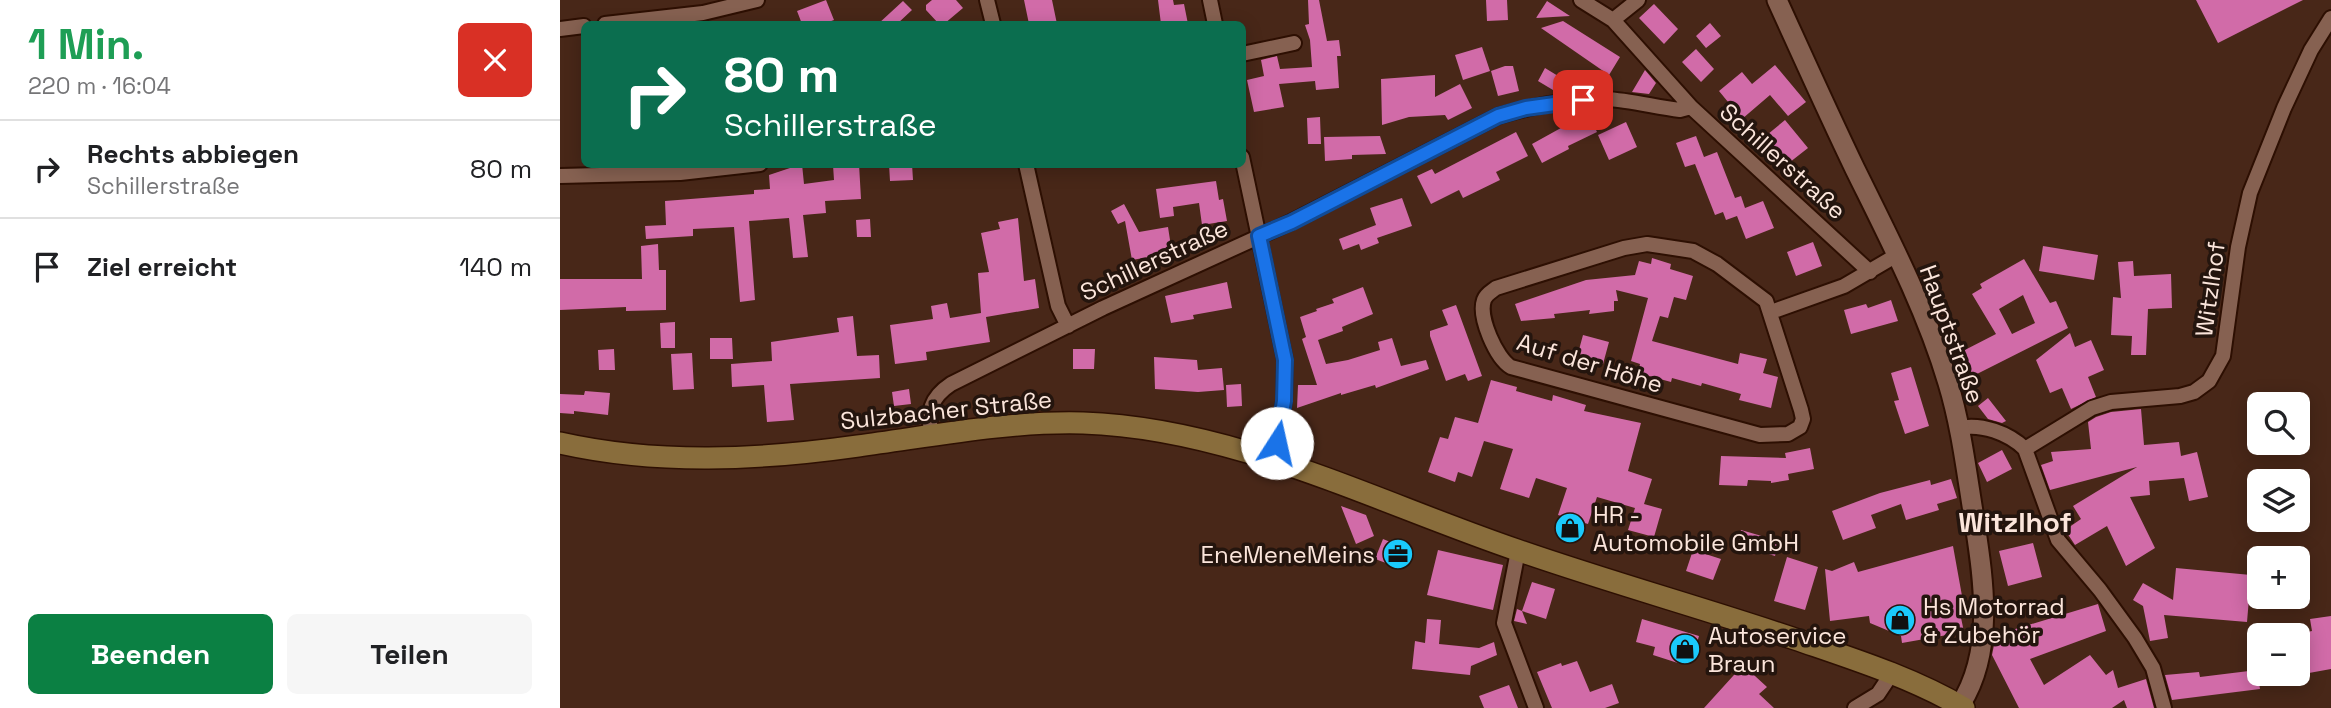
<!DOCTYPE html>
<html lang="de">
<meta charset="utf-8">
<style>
body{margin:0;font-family:"Space Grotesk",sans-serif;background:#f6f6f6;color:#202124;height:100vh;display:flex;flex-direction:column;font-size:26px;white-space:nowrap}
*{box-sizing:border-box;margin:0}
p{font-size:23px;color:#757577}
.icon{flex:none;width:38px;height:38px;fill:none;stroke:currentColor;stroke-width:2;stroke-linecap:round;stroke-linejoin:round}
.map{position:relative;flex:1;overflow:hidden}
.details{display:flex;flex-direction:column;background:#fff;width:560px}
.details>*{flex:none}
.banner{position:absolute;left:21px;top:21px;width:665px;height:147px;border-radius:10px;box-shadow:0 4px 18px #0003;background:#0b6e4f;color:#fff;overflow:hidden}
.tools{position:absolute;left:1687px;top:392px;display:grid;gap:14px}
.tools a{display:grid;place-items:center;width:63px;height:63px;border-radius:10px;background:#fff;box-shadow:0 4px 18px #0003;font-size:35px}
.pin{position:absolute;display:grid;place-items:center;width:60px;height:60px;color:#fff;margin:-30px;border-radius:14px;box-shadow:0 4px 10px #0006}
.me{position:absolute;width:77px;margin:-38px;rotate:10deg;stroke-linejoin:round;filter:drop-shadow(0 0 5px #0008)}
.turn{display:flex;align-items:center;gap:24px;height:147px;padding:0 28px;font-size:32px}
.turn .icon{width:91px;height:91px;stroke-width:2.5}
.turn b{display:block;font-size:49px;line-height:60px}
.round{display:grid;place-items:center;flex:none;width:74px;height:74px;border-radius:10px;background:#f6f6f6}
.head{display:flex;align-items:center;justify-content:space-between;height:119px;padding:0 28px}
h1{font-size:42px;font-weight:700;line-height:52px;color:#1e9e55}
.action{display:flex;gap:14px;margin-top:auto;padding:14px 28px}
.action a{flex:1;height:80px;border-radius:10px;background:#0b8043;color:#fff;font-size:28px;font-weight:700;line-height:80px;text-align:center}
.action a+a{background:#f6f6f6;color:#202124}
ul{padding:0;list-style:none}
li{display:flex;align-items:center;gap:21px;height:98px;padding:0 28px;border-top:2px solid #e0e0e0}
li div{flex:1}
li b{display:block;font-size:26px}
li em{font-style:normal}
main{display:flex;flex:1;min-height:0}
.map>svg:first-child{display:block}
.building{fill:#d16ba8;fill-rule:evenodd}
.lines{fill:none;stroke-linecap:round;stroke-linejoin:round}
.minor-casing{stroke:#2d0f02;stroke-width:18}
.tertiary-casing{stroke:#2d0f02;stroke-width:23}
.secondary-casing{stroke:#2d0f02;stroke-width:24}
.minor{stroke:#866151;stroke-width:14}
.tertiary{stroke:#866151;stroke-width:19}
.secondary{stroke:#896d3c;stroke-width:21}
.route-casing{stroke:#114b97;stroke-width:18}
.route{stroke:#1a73e8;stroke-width:12}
.labels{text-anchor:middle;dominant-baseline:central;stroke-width:7;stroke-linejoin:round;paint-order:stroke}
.street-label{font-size:24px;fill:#fbe5db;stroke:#24150e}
.poi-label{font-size:24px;fill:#fbe5db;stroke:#24150e;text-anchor:start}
.quarter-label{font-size:28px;font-weight:bold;fill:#fbe5db;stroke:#24150e}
</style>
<main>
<section class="details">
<div class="head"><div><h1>1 Min.</h1><p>220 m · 16:04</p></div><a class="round" style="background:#d93025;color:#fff"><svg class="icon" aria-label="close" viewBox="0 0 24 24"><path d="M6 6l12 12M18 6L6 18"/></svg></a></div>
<ul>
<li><svg class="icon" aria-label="right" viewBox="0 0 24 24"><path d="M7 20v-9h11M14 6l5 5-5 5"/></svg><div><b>Rechts abbiegen</b><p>Schillerstraße</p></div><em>80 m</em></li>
<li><svg class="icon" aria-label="arrive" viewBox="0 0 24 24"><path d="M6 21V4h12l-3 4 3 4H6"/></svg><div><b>Ziel erreicht</b></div><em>140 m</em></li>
</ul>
<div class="action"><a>Beenden</a><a>Teilen</a></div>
</section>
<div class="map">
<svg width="1771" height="708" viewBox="0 0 1771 708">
<rect width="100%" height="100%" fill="#482718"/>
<path class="building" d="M266,0L274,20L263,24H242L237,11Z
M372,0H396L403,8L384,24H379L366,10V5Z
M464,0H492L497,24H469Z
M598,0H613L614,5L624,4L628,24H601Z
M748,0H759L767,41L779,40L781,56H777L779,88L756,90L755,81L719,84L724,107L694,112L687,80L704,76L701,60L717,56L720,69L752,67L750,40L745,25L749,24Z
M926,0H947L948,20L927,21Z
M1636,0H1743L1658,43Z
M343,1L352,10L337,24H318Z
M987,1L1010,16L976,18Z
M1094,4L1118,29L1104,44L1079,18Z
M1003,21L1060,57L1049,75L981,28Z
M1150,23L1161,36L1146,48L1136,36Z
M922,47L930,71L903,80L895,55Z
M1136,49L1154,69L1141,82L1122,62Z
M1215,65L1246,102L1228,116L1210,95L1182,119L1159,91L1182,72L1192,84Z
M945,66H953L959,91L938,96L931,71Z
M985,68L1016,87L993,90L978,81Z
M1085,70L1096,83L1089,94L1072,92Z
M875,75V97L900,84L912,108L888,120L885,115L849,117L822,125L821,79Z
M1028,113L1037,132L1008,146L1009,149L982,163L972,144Z
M760,117L761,144H748L747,118Z
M1225,120L1248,148L1225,166L1202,139Z
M1066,122L1077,147L1049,160L1038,135Z
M956,132L968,156L936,172L940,180L903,198L899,190L871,204L857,176L872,169L875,174Z
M820,136L826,154L792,155V159L765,161L764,137Z
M1136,136L1144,157L1157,152L1175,198L1181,196L1185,208L1203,201L1214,228L1186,239L1177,216L1166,220L1163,212L1155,215L1135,164L1125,167L1116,143Z
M242,164L244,184L274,180L273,165L299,164L301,199L265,201L266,213L243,215L248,257L233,258L229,218L189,221L195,300L180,302L174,227L133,229V236L86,239L85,226L106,225L105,201L194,194V190L210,189L209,175Z
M329,164H352L353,180L330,181Z
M656,181L659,200L663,199L667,221L642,225L639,203L613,207L614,216L600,218L596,189Z
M842,198L852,226L817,238L819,243L801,250L799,244L783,250L779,239L816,225L810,208Z
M564,204L579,232L608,227L612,253L572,260L565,221L558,224L551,211Z
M458,218L464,281L475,279L479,308L426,317L430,342L366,352L367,360L335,364L330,325L373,319L371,306L387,303L390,318L421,313L418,273L429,272L421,233L440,229L438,222Z
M310,219L311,237H297L296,220Z
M1253,242L1262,266L1236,276L1227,252Z
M98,244L99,270H106V310L66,311V307L0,310V279H82L81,246Z
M1483,246L1538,255L1534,280L1479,271Z
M1092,258L1111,264L1110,269L1133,276L1126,300L1114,297L1108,318L1100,316L1092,341L1178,364L1180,353L1207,359L1203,373L1218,377L1211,408L1179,400L1181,394L1142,383L1141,386L1112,378L1111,382L1078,373L1080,364L1071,361L1088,298L1056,290L1058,301H1054V311L1029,314L1030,310L994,314L995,318L961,321L955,304L1026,280L1075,275L1079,261L1091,264Z
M1464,259L1490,303L1496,301L1508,328L1411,377L1399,353L1436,334L1412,294L1422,288L1420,284ZM1463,295L1475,323L1452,334L1439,309Z
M1573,261L1574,276L1611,274L1612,308L1588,309L1586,355H1571L1572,336L1551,335L1553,297L1561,298L1558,262Z
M667,282L672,308L633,315L634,319L611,323L605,296Z
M803,287L813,314L782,327L783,331L758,340L766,364L788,360L820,350L818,342L832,338L841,366L866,360L869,369L816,388L815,385L781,395V393L737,408L738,385H757L742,339L746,337L740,317L757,311L756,309L774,303L772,299Z
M1331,300L1338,321L1291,334L1284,310L1306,304L1308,308Z
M896,305L922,376L908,381L905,374L886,381L870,336V331L888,325L882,310Z
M293,316L297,356L319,355L320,378L230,384L234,420L207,422L204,385L172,387L171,364L212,361L211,342L279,332L277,318Z
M115,322V348H101L100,323Z
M1510,333L1515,347L1531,340L1544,370L1528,377L1536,397L1511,409L1502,388L1490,393L1476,360Z
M1023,335L1049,342L1043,364L1017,357Z
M150,338H172L173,359H150Z
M54,349L55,370H39L38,350Z
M513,349H535L534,369H513Z
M132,353L134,389L113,390L111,354Z
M594,357L637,360L638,370L662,368L664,390L638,392L595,389Z
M1351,367L1369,426L1345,434L1334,401L1339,400L1331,373Z
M931,380L957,387L956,391L992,401L993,395L1026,405L1024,411L1081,423L1068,471L1092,479L1084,504L1102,509L1094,537L1068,530L1075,508L1037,497L1028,524L998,515L1007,488L976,478L969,498L940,489L953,449L924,441L912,477L898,472L895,482L868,472L880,437L888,439L895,417L918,423Z
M681,384L682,406L667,407L666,385Z
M349,389L351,404L334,406L332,392Z
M25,391L50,393L48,415L14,411V414L0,413V394L24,395Z
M1428,398L1446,421L1442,423L1428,419L1418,406Z
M1581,409L1584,445L1619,442L1621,456L1637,452L1648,497L1629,501L1624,478L1589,481L1590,495L1570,497L1595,548L1566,566L1547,526L1515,545L1505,530L1521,519L1513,506L1577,467L1490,490L1481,465L1493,461L1491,452L1531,449L1528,422L1536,417L1551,412Z
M1250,448L1254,469L1228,474L1229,480L1211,483V481L1188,480L1187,486L1159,485L1161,456L1226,458L1225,453Z
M1442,450L1452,469L1427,482L1418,463Z
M1391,479L1397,498L1377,504L1379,510L1346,520L1341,504L1311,515L1316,528L1283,540L1272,511L1320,493L1370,480L1371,485Z
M781,506L806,515L814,536L796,544Z
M1181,530L1219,541L1215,556L1177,544Z
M823,539L845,548L837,567L815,559Z
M1473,543L1482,577L1448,586L1439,551Z
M1393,546L1404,607L1399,608L1404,632L1342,643L1341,636L1310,623L1309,616L1270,621L1265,569L1272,571L1294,562L1298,572Z
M878,550L943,565L933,610L867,595Z
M1133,550L1161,559L1153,580L1126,571Z
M1227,557L1258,567L1245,610L1214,601Z
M1616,568L1691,575L1687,622L1604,615L1608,638L1590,641L1583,606L1573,600L1583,583L1613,600Z
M972,582L995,589L986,619L962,611L967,624L954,621L957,609L962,611Z
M1538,604L1546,631L1470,659L1484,685L1530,655L1546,675L1553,670L1558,688L1586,679L1594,708H1567L1564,700L1552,708H1459L1432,655L1434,645L1454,637L1452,630Z
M1771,616V669L1738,675V634L1752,631L1750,619Z
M867,619L881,620L879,644L919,648L934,642L937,655L911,666L910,675L852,669L855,641L865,643Z
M1082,619L1139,636L1132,659L1123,656L1121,664L1093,655L1095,647L1076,642Z
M1017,661L1030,692L1052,684L1059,703L1045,708H992L977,672L1001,663L1002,666Z
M1183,665L1207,687L1199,694L1214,708H1144Z
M1697,670L1700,689L1612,700L1605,675L1639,672L1640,677Z
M949,685L958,708H924L919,696Z"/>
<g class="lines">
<g class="minor-casing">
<path id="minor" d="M427,0L433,24
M650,0L655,24
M1021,0L1053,20L1131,107L1310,272
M1053,20L1078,0
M45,24L143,13L197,0
M0,29L24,26
M682,54L734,43
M682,157L725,360L724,401L713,461
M466,164L498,306L508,326
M0,176L120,173L200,164
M1087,244L1133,251L1157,264L1206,301L1241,410L1243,419L1240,427L1228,434L1200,435L951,367C936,358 918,317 924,300C926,294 931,292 936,288L1064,248Z
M1211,312L1284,286L1337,255
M1399,428C1421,423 1449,433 1465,449L1498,540L1540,590L1575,638L1593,668L1604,708
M371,435C368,411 370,398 391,384L543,308L731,222L938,116C973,106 1009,98 1045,99C1070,100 1095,107 1120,110L1131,107
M1465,449L1532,408L1551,402L1620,396L1634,392L1649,381L1663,356L1678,247L1690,193L1724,108L1751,50L1771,18
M958,551L944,623L976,708
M1295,708L1318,694L1332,673"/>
</g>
<g class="tertiary-casing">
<path id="tertiary" d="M1217,0C1243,57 1268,113 1295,169C1329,238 1366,309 1388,383C1402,429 1407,477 1415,524C1424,583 1434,653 1400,705"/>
</g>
<g class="secondary-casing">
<path id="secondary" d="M0,443C98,465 199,460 298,446C373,436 448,421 523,423C674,428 816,502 957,550C1049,582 1143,608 1235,639C1293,659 1351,677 1404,708"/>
</g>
<use href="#minor" class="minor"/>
<use href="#tertiary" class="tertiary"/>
<use href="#secondary" class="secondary"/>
</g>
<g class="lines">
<g class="route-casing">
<path id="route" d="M717,443L724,401L725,360L699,236L732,222L938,116L966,108L1023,100"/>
</g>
<use href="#route" class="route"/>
</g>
<defs>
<g id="shop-disc" transform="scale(1.575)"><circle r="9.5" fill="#1acafc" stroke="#24150e"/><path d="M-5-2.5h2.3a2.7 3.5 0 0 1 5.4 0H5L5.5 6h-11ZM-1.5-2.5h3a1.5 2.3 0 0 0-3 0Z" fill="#111"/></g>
<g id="office-disc" transform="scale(1.575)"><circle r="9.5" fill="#1acafc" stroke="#24150e"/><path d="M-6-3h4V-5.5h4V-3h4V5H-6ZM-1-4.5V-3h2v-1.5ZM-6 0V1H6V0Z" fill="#111"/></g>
</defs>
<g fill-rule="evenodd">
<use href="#shop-disc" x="1010" y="528"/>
<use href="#office-disc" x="838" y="554"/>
<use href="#shop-disc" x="1340" y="620"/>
<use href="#shop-disc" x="1125" y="649"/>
</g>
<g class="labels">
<g class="street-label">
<text transform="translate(1223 161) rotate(42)">Schillerstraße</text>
<text transform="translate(594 260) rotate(-25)">Schillerstraße</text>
<text transform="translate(1650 289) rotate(-82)">Witzlhof</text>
<text transform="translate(1392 334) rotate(70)">Hauptstraße</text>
<text transform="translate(1030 363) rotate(17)">Auf der Höhe</text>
<text transform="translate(386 410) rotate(-6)">Sulzbacher Straße</text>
</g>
<g class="poi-label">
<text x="1033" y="514">HR -<tspan x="1033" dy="28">Automobile GmbH</tspan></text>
<text x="815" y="554" text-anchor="end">EneMeneMeins</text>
<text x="1363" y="606">Hs Motorrad<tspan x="1363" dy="28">&amp; Zubehör</tspan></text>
<text x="1148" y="635">Autoservice<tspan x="1148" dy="28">Braun</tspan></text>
</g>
<g class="quarter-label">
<text x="1455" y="522">Witzlhof</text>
</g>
</g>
</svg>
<div class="tools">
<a><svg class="icon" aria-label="search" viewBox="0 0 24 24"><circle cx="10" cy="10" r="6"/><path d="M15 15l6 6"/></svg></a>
<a><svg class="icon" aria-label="layers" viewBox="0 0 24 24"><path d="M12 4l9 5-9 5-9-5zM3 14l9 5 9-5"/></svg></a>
<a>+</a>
<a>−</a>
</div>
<div class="pin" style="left:1023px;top:100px;background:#d93025"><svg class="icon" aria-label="arrive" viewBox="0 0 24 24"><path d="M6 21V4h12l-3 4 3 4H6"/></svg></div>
<svg class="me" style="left:717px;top:443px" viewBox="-20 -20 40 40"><circle r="19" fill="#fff"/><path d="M0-13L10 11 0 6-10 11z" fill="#1a73e8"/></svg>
<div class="banner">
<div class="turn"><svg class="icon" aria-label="right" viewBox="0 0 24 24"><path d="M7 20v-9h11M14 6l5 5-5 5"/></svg><div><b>80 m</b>Schillerstraße</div></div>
</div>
</div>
</main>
